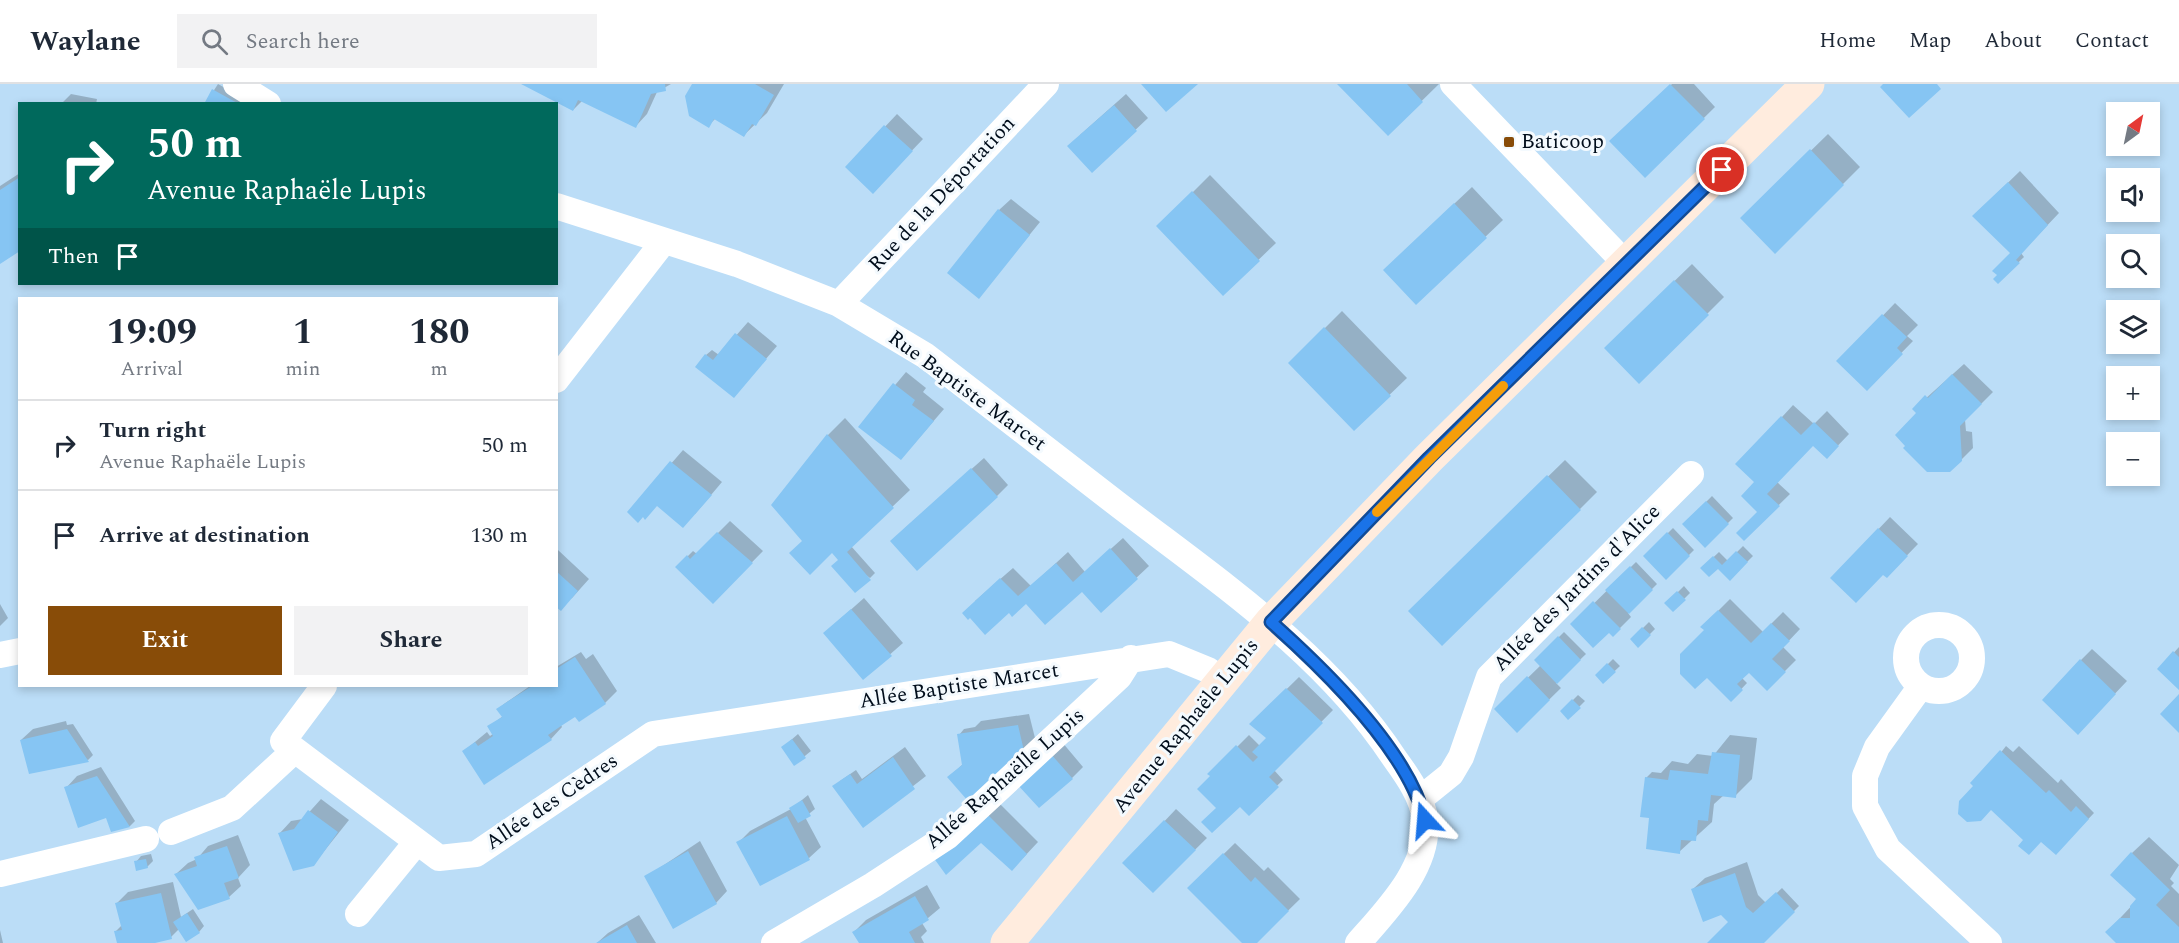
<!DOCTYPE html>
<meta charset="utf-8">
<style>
body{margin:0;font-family:Spectral,serif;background:#f2f2f3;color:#1f2937;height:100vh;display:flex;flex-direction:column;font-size:22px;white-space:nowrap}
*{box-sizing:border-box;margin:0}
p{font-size:20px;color:#747a83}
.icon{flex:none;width:33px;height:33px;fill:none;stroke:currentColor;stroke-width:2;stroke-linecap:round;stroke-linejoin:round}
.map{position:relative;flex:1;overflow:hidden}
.side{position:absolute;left:18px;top:213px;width:540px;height:390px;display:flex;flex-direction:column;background:#fff;border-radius:0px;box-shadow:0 3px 9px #0003}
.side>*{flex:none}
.top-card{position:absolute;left:18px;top:18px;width:540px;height:183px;border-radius:0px;box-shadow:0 3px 9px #0003;background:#00695c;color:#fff;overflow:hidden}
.needle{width:39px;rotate:33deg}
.fabs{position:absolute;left:2106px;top:18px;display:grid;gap:12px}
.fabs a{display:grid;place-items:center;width:54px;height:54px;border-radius:0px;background:#fff;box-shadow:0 3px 9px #0003;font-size:30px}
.pin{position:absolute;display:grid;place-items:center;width:51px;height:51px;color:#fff;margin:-26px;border:3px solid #fff;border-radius:50%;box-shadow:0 2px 6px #0007}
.me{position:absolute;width:66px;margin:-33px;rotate:341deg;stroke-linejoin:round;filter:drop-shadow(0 0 4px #0008)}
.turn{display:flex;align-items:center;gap:21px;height:126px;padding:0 30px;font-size:27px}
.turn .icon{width:78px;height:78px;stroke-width:2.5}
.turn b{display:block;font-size:42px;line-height:51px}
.then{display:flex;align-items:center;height:57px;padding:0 30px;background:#0003;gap:12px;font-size:22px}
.eta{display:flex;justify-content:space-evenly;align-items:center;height:102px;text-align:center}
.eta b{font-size:36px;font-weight:700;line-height:42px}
.button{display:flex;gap:12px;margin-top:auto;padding:12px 30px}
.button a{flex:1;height:69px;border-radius:0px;background:#884c08;color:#fff;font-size:24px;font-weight:700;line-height:69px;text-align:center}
.button a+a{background:#f2f2f3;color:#1f2937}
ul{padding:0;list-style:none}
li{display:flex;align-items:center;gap:18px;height:90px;padding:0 30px;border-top:2px solid #e0e1e3}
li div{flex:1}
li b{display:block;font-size:22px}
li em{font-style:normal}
header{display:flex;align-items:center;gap:36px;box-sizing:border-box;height:84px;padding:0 30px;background:#fff;border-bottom:2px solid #e0e1e3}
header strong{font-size:28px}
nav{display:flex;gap:33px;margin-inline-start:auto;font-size:21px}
.search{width:420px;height:54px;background:#f2f2f3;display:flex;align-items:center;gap:15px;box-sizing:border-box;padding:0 21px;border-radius:0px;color:#747a83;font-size:22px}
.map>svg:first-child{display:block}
.shadow{fill:#0003}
.building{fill:#86c5f3}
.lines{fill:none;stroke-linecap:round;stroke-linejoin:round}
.street{stroke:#fff;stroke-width:26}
.secondary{stroke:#ffecde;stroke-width:33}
.route-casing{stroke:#114b97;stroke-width:15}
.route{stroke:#1a73e8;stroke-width:10}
.slow{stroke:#f59e0b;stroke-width:10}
.poi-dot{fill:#884c08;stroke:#f4fafe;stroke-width:2}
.labels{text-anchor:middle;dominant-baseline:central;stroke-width:6;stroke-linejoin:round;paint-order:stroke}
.poi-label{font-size:21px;fill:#000d1b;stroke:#f4fafe;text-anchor:start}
.street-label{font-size:21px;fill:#000d1b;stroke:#f4fafe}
</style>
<header>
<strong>Waylane</strong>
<div class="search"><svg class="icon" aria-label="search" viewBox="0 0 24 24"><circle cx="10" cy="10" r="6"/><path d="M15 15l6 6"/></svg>Search here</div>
<nav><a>Home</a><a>Map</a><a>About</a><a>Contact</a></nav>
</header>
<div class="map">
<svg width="2179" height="859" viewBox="0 0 2179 859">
<rect width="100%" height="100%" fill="#bbddf7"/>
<path class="shadow" d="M218,0L254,20H205Z
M524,0H671L657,8L647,30L636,42L583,16L573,26Z
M694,0H784L767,29L744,51L716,34L708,42Z
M1339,0H1439L1388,50Z
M1672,0H1694L1715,23L1645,92L1623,46Z
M71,10L97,15L96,20H61Z
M1126,10L1148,34L1092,87L1080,51Z
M897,30L923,55L884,96L847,83Z
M1828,50L1860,83L1775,168L1742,134Z
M2020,87L2059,129L2021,169L2024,173L1998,198L2012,169L1986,120Z
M20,89V166L0,178V102Z
M1210,91L1276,159L1223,210L1175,126Z
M1472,103L1503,136L1416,219L1402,169Z
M1011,115L1040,138L979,213L999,126Z
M1692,180L1724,213L1639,298L1623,247Z
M1895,219L1918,241L1907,252L1913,257L1867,304L1839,277Z
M1342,227L1407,294L1354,345L1290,279Z
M748,238L777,262L734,312L706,271L712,266L719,271Z
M1964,280L1993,308L1965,336L1966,347L1972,348L1973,364L1950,387L1914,325Z
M906,288L926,304L923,308L944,325L912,362L860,343Z
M1793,321L1814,340L1827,327L1849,350L1827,373L1813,360L1777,398L1790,410L1744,455L1759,428L1756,398L1782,333Z
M845,334L910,406L851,462L875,489L870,494L832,467L805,456L773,421L828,351Z
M683,366L722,398L695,430L658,421L629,428Z
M984,374L1008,401L997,412L904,445Z
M1565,376L1597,408L1580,425L1410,527Z
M1712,412L1733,434L1705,462L1684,440Z
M1890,433L1918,460L1887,492L1883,489L1832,494Z
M730,437L763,467L713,518L677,483L693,467L697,470Z
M1673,444L1694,466L1666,494L1645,472Z
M1123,454L1149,482L1101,527L1082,506L1026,518L1009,527L975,517L1013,484L1031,502L1068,468L1085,488Z
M1743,462L1753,472L1730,495L1718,483L1702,484L1719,468L1728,477Z
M558,466L589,495L572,514L556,521Z
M1636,478L1657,500L1628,529L1631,533L1620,544L1609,547L1572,541Z
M1684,502L1690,509L1673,526L1667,519Z
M864,514L903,559L863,594L837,538Z
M1730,515L1763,548L1783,528L1800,545L1783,563L1796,576L1767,605L1749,587L1742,594L1747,599L1731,616L1706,546L1702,543Z
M0,520L8,534L0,542Z
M1649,538L1655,545L1638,562L1632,555Z
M1564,548L1586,570L1556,599L1561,604L1517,647L1496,625L1541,581L1536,576Z
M2179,563V604L2159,585Z
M2092,565L2127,597L2089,637L2081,576Z
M581,568L586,575L593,570L617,607L605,619L579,636L576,631L561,641L562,643L551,655L464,667L487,648L490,652L494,649L489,643L503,632L498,625L504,620L530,602H556V583Z
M1613,575L1620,582L1603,598L1597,591Z
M1299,593L1333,626L1274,686L1283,696L1249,729L1240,720L1218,724L1210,690L1249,651L1260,662L1268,654L1252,639Z
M1578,611L1585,617L1568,634L1562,627Z
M1029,630L1035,654L1023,666L949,693L963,680L959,651L964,645L975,643L981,637Z
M66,637L67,641L73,640L93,671L88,676L21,656L33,645Z
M798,650L811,667L795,680L783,663Z
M1730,651L1757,654L1752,695L1735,712L1724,711L1714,720L1712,738L1679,768L1651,732L1646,694L1652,688L1661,689L1672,677L1688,680L1697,670L1713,672Z
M1062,658L1083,683L1072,694L1018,699Z
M2006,662L2013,668L2019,662L2058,699L2061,695L2094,729L2056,769L2041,756H2026L1975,702Z
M905,663L926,692L863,741L840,697L856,686L862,695Z
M101,683L135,737L130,742L112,746L107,732L66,704L77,692Z
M808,711L815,725L805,733L821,763L809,774L761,800L738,759L750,747L791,725Z
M321,715L349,736L313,781L280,749L291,737L303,735Z
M997,717L1038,758L1023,774L981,757L946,789Z
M1176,725L1207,754L1153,807L1125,779Z
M238,751L250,781L238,794L241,802L229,813L176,790L188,779L197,775L208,762Z
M2149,753L2179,781L2170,795L2174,799L2171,802L2179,810V859H2118L2107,848L2138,815L2132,769Z
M700,757L727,807L716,819L646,793Z
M1235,759L1264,787L1268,783L1300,815L1255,859H1244L1189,804Z
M151,770L153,777L147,783L136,778L141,772Z
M1747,778L1758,811L1766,819L1782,804L1799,822L1762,859H1709L1730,838L1693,805L1705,794Z
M173,798L181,833L193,825L204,842L199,848L179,845L171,853L148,859H119L116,847L122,841L116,820L128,808Z
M927,801L940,824L922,839L927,847L921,853L924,859H861L854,848L866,836Z
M639,831L656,859H597L608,849Z
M0,846L3,859H0Z"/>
<path class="building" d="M521,0H665L666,7L651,10L636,44L578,16L573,27Z
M692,0H755L774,11L756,42L752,40L744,53L714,35L709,44L689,32L685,12Z
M1141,0H1198L1166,28Z
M1337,0H1407L1423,18L1388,52Z
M1670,0L1705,35L1645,94L1609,57Z
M1883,0H1937L1941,5L1909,34L1880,3Z
M212,5L239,20H204Z
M1114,21L1137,47L1092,89L1067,62Z
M884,41L913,67L873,110L845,83Z
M1810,65L1844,101L1775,170L1740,134Z
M20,93V167L0,180V106Z
M2008,98L2048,141L2016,176L2020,179L1998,200L1993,195L1997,191L1992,187L2010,169L1972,132Z
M1192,107L1260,177L1223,212L1156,142Z
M1454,119L1487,154L1416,221L1383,186Z
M998,125L1030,151L979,215L947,189Z
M1674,196L1709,231L1639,300L1604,264Z
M1882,230L1907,253L1897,264L1903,270L1867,307L1836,277Z
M1324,243L1391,312L1354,347L1288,279Z
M735,249L767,275L734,314L695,283L705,270L713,276Z
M1952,290L1982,320L1960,342L1962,377L1950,388H1927L1903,364L1905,362L1895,351L1916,329L1912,325L1925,311L1928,314Z
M893,299L915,316L912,321L934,337L901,376L858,343Z
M1781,332L1801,351L1814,338L1839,362L1827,375L1813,362L1767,410L1780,422L1744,457L1736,449L1757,428L1741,412L1754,398L1735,380Z
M827,350L894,424L847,468L871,496L855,509L831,482L838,476L832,469L810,491L789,469L802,457L771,421Z
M670,377L712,411L683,444L657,422L645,436L643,433L638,439L627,428Z
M971,384L998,413L917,487L890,457Z
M1547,391L1581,426L1442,562L1408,527Z
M1706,417L1729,440L1705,464L1682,440Z
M1878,444L1908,472L1887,494L1883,491L1856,519L1830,494Z
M717,448L753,479L713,520L675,483L687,471L690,475Z
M1667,448L1690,472L1666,496L1643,472Z
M1110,464L1138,495L1101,529L1082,508L1045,541L1026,520L1012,533L1009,529L985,551L970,534L968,536L962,529L1000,494L1018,512L1056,479L1073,498Z
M1736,467L1748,478L1730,497L1718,485L1709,493L1700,484L1713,472L1722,481Z
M1630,482L1653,506L1629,530L1605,506Z
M556,487L578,507L561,527L556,523Z
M1677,507L1686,516L1673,528L1664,519Z
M1593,517L1621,545L1613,553L1609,549L1593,564L1570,540Z
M851,525L892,572L863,596L823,549Z
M1718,526L1751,559L1771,539L1790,557L1772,575L1786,588L1767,607L1749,589L1737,600L1743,606L1731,618L1707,594L1695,605L1680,590V570L1704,546L1700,543Z
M1642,543L1651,551L1638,564L1630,555Z
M1558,552L1581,576L1557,600L1534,576Z
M2173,567L2179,573V606L2157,585Z
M575,573L606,620L579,638L575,633L561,642L548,651L552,656L484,701L462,667L475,658L478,662L493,652L487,642L502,633L496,625L532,602H556V585Z
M2080,575L2116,610L2078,651L2042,616Z
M1607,579L1616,588L1603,600L1595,591Z
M1527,592L1550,616L1517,649L1494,625Z
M1286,604L1323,639L1269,693L1279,703L1249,732L1240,723L1212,749L1201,738L1216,724L1197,705L1210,692L1207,690L1236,661L1253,678L1258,673L1252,668L1266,654L1249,640Z
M2179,610V649L2160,630Z
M1572,615L1581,624L1568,636L1560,627Z
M1018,641L1024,667L968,717L947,693L962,681L957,650Z
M67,645L89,678L29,690L20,656Z
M792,655L806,674L794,682L781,663Z
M2000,666L2046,709L2049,706L2071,728L2076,722L2089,735L2056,771L2041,758L2029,771L2018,762L2023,756L1991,726L1981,737L1967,738L1958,730L1959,717L1973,702L1970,699Z
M1712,668L1740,671L1736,714L1711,711L1708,737L1698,736L1696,757L1681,756L1680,770L1646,765L1649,734L1640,733L1645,693L1668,696L1670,686L1708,690Z
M1050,669L1073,695L1039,724L1016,699Z
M893,673L915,705L863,744L832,702L850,690L857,700Z
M97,692L130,743L111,748L106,734L78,744L64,703Z
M802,716L811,732L798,739L789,724Z
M308,726L338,748L314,782L293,787L278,749L294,745Z
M984,727L1027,770L1012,787L981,759L946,791L933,773Z
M787,732L810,776L760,802L736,758Z
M1164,736L1196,766L1153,809L1122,779Z
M227,762L239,794L224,799L230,815L198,826L174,790L197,782L194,773Z
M688,767L717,820L673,845L644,792Z
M2131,768L2170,806L2156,821L2179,843V859H2116L2105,848L2120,834H2130V822L2136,815L2110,791Z
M1223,769L1251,798L1255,793L1289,827L1257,859H1242L1187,804Z
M146,775L148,784L136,787L134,777Z
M1735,789L1746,823L1753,829L1776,808L1795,828L1764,859H1707L1728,838L1721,831L1703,838L1691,805Z
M161,809L172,855L155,859H117L114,847L122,846L115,819Z
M915,812L929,836L909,848L915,859H859L852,848Z
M187,829L200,849L186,858L173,838Z
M627,841L637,859H596Z"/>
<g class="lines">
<path class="street" d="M236,0L268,20
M1453,0L1627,181
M556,122L737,180L839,220L926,272C989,321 1053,370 1116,419C1216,496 1325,568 1395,675C1408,693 1422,713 1425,735C1431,782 1386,827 1358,859
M839,220L1046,0
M556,296L664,157
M1906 574a33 33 0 1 1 66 0a33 33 0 1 1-66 0Z
M0,571L20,567
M324,602L283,657L439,774L476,770L653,650L1169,570L1208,586L1224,597
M1921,602L1877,663L1865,692V722L1888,765L1989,859
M1420,715L1451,690L1461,673L1489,593L1691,390
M171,748L232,724L295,666
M0,790L146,755
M358,830L416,759
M774,859L873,801L948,752L1119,593L1131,574"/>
<path class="secondary" d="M1007,859L1271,538L1429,374L1808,0"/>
</g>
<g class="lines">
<g class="route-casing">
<path id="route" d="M1425,736C1408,666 1325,586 1271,538L1429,374L1722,86"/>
</g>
<use href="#route" class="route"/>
<path class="slow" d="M1377,428L1503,302"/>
</g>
<rect class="poi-dot" x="1503" y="52" width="12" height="12" rx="3"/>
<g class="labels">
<g class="poi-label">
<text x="1521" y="58">Baticoop</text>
</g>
<g class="street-label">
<text transform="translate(942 110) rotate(-47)">Rue de la Déportation</text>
<text transform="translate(967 307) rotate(36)">Rue Baptiste Marcet</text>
<text transform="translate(1577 504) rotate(-45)">Allée des Jardins d'Alice</text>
<text transform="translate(959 602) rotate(-9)">Allée Baptiste Marcet</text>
<text transform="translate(1186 642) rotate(-51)">Avenue Raphaële Lupis</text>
<text transform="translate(1005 695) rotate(-41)">Allée Raphaëlle Lupis</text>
<text transform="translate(552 718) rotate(-34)">Allée des Cèdres</text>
</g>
</g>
</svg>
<div class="fabs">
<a><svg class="needle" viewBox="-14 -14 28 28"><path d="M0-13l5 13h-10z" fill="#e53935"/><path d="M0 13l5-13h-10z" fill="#747a83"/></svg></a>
<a><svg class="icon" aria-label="sound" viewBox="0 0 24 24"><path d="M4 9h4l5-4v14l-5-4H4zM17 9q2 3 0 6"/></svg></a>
<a><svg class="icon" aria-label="search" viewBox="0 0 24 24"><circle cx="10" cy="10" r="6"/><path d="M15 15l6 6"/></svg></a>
<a><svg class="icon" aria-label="layers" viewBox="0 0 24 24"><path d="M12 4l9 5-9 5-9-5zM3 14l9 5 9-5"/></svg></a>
<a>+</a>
<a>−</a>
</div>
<div class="pin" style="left:1722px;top:86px;background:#d93025"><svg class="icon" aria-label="arrive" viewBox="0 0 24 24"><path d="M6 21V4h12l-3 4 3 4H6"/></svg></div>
<svg class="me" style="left:1425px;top:736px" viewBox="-20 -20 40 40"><path d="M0-17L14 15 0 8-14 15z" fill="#1a73e8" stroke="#fff" stroke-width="4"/></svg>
<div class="top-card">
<div class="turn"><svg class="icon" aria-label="right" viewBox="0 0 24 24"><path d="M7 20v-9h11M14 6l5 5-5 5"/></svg><div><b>50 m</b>Avenue Raphaële Lupis</div></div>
<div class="then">Then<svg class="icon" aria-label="arrive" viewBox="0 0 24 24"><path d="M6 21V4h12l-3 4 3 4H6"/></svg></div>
</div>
<section class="side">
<div class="eta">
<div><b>19:09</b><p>Arrival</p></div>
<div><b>1</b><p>min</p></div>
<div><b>180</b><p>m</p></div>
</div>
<ul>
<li><svg class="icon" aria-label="right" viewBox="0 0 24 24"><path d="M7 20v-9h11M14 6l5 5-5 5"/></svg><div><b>Turn right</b><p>Avenue Raphaële Lupis</p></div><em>50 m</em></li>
<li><svg class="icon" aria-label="arrive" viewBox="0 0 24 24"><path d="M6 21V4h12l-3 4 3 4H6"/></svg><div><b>Arrive at destination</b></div><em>130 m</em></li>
</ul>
<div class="button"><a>Exit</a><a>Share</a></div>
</section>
</div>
